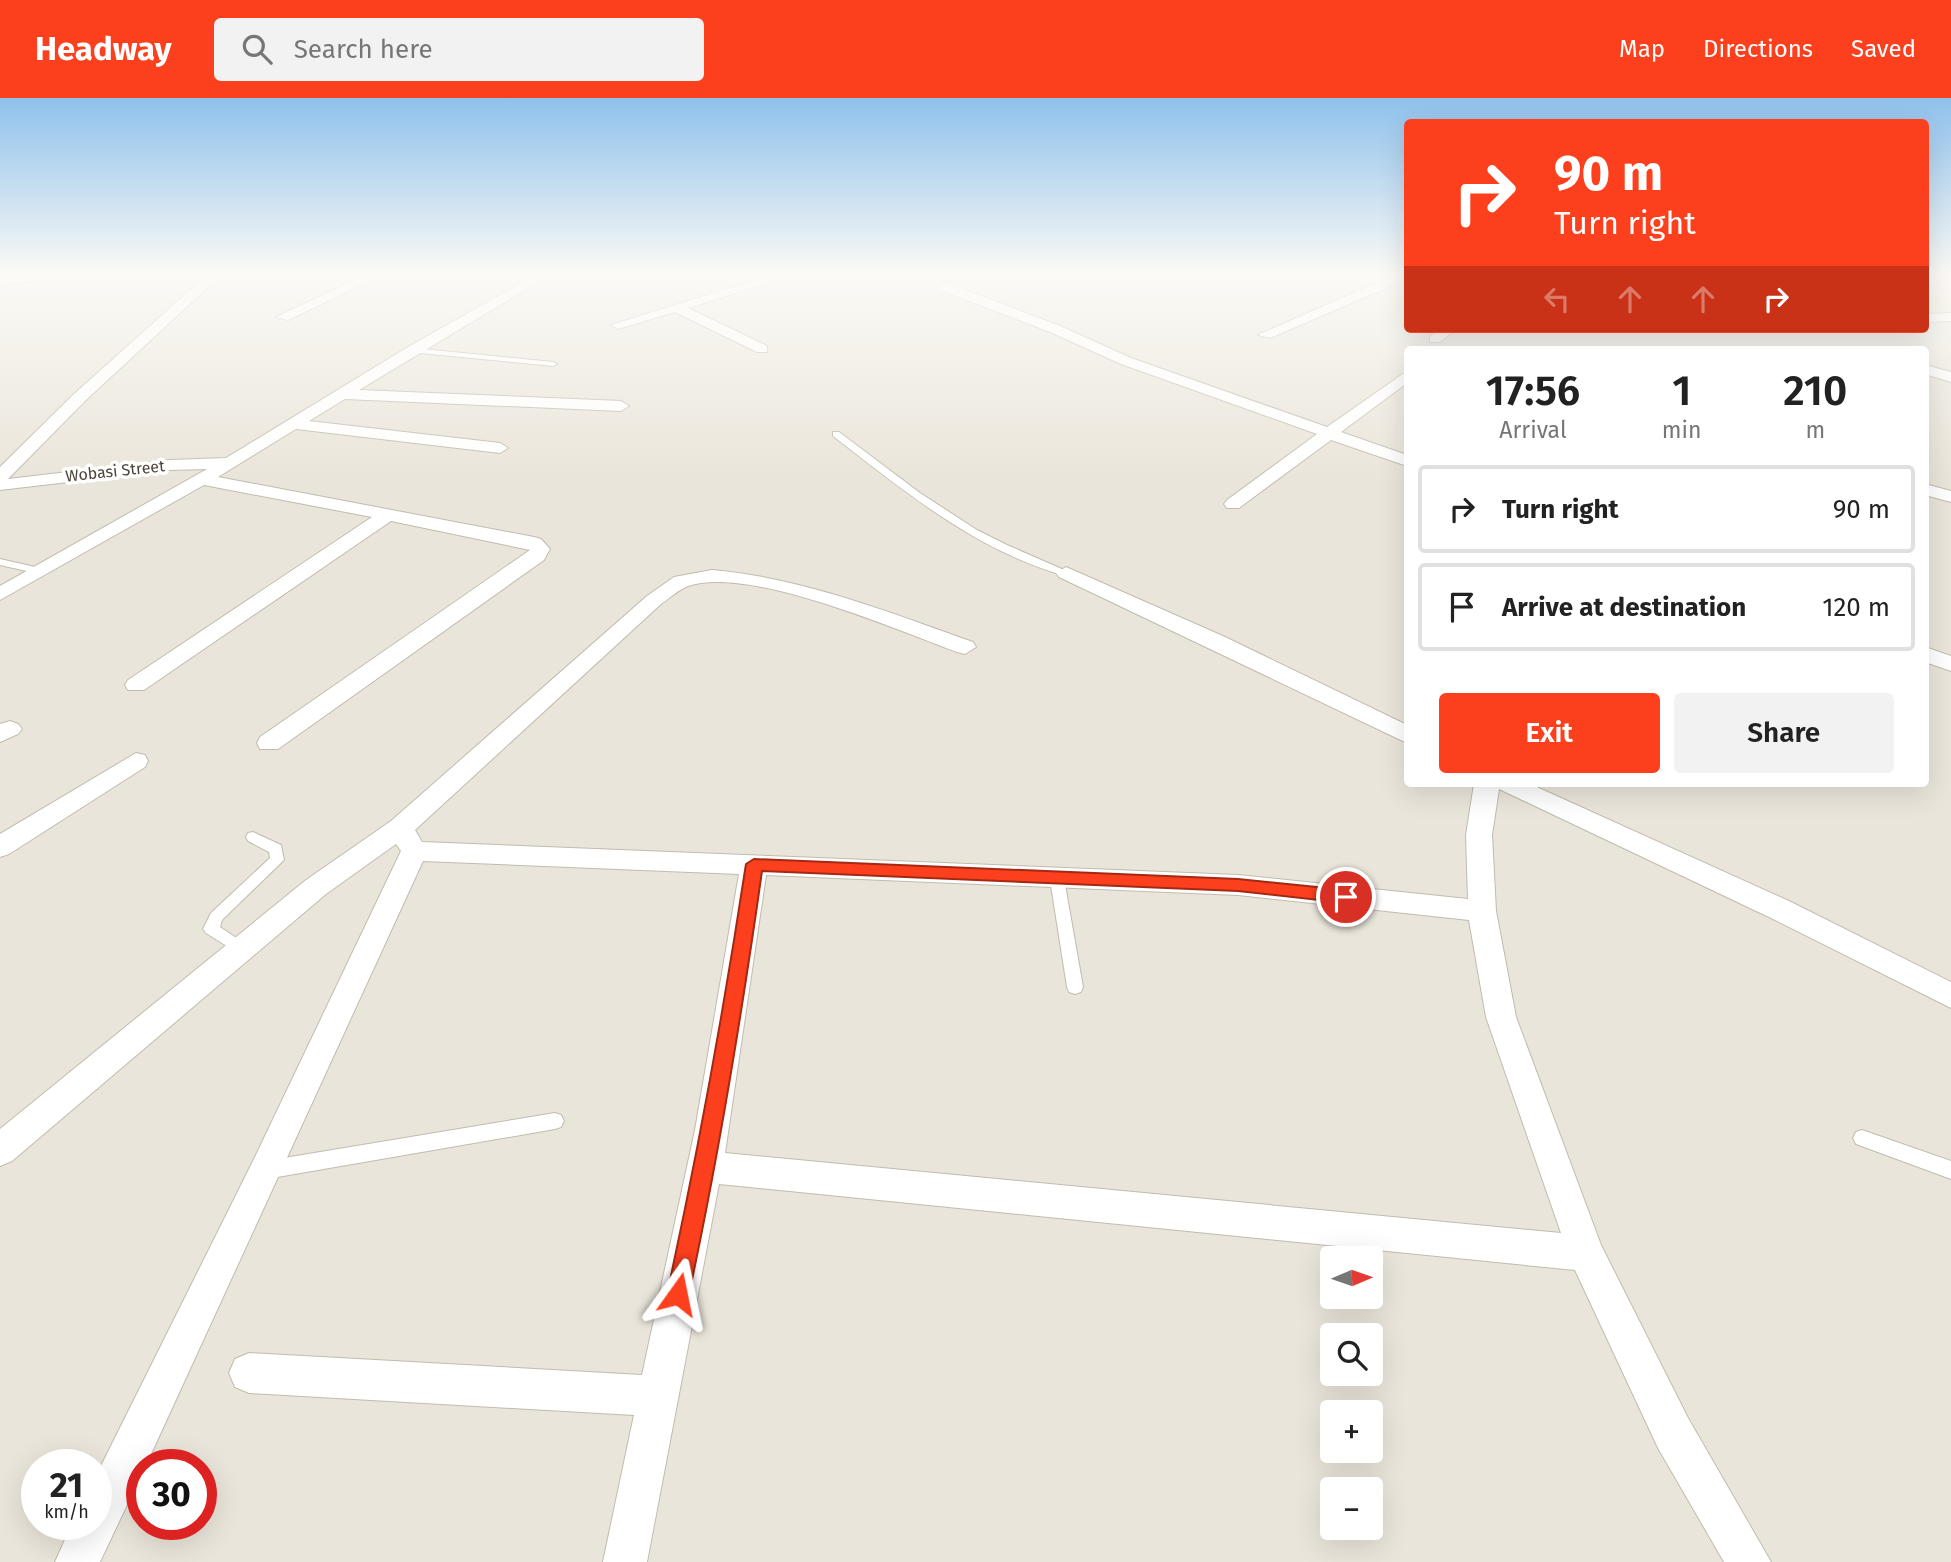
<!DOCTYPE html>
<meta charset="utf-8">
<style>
body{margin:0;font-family:"Fira Sans",sans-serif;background:#f2f2f2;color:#222;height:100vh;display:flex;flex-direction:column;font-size:26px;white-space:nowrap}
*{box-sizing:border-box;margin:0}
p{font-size:23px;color:#767676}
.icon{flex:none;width:38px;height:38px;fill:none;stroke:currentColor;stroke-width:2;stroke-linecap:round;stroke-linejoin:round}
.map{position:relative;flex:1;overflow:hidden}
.side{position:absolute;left:1404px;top:248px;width:525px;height:441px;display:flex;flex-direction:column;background:#fff;border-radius:7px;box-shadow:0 7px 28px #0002}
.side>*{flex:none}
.banner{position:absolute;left:1404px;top:21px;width:525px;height:214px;border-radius:7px;box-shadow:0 7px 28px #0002;background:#fc3f1d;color:#fff;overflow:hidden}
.needle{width:46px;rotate:88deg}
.fabs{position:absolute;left:1320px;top:1148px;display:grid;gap:14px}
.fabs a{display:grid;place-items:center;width:63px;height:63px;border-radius:7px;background:#fff;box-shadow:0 7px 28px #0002;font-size:35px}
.speed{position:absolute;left:21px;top:1351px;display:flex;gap:14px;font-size:35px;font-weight:700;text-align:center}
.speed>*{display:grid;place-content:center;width:91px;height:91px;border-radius:50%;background:#fff;box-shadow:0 7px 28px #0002;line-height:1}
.speed small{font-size:18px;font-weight:400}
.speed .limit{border:10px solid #d22;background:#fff;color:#111}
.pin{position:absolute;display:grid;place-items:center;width:60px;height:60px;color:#fff;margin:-30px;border:4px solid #fff;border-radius:50%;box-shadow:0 2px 7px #0007}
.me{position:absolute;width:77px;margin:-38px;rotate:12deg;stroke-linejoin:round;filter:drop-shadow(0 0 5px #0008)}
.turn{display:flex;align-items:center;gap:24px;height:147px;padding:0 35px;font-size:32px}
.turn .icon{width:91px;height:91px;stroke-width:2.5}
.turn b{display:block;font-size:49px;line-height:60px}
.lanes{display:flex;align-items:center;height:66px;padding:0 35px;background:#0003;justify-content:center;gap:35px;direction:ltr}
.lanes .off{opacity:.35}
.eta{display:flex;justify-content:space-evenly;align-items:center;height:119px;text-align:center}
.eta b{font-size:42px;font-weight:600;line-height:49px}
.button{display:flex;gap:14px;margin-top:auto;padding:14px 35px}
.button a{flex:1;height:80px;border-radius:7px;background:#fc3f1d;color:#fff;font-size:28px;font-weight:600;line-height:80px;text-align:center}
.button a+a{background:#f2f2f2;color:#222}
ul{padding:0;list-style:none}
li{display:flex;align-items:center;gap:21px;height:88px;margin:0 14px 10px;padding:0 21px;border:4px solid #e0e0e0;border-radius:7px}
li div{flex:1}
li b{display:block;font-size:26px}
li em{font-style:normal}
header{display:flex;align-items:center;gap:42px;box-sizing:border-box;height:98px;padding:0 35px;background:#fc3f1d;color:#fff}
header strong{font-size:33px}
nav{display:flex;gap:38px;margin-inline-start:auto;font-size:24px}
.search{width:490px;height:63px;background:#f2f2f2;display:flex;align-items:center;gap:18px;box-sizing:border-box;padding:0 24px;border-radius:7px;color:#767676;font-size:26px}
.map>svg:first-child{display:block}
.residential{fill:#eae5da;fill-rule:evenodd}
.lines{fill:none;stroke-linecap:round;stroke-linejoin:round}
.lane-casing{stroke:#c2bbae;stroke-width:2}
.street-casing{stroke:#c2bbae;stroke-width:2}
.lane{fill:#fff;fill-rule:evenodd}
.street{fill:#fff;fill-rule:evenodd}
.route{fill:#fc3f1d;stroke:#a42913;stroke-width:2}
.labels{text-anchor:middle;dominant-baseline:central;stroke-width:7;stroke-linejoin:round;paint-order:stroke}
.far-street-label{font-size:16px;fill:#4b4439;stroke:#fff}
</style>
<header>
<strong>Headway</strong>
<div class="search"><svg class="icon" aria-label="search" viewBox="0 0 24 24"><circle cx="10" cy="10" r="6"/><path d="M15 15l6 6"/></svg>Search here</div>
<nav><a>Map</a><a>Directions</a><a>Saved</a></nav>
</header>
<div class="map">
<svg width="1951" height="1464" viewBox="0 0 1951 1464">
<rect width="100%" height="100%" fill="#f6f3ec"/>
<path class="residential" d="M0,177H1407V231H1925V177H1951V1464H0ZM1407,252H1925V686H1407ZM1332,1160H1370V1199H1332ZM1332,1237H1370V1276H1332ZM1332,1314H1370V1353H1332ZM37,1367H96V1426H37ZM142,1367H201V1426H142ZM1332,1391H1370V1430H1332Z"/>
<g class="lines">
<g class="lane-casing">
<path id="lane" d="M413,250L553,264L557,266L553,268L410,254L409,252Z
M833,334H839L920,395L977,432L1007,447L1071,475L1066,478C978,454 904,393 833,338Z
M0,461L44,471L45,473L40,476L0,467Z
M253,734L281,747L284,762L222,822L220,829L247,847L249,851L247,855L241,857L206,835L203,831L211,815L270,760L269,754L248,743L246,739L248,735Z
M1057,776L1062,777L1064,781L1083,889L1081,894L1075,896L1069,894L1067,889L1050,781L1052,777Z
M555,1015L561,1017L564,1023L561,1029L555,1031L266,1081L259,1078L257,1072L259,1066L266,1063Z
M1862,1032L1951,1063V1081L1856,1046L1853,1040L1856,1034Z"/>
</g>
<g class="street-casing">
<path id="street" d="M75,177L69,181L0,186V178Z
M207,177H221L86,302L8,381L170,362L226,360L408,249L523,184L487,181L481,177H550L359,292L621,303L629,308L621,313L345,301L309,323L500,345L508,350L500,355L296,331L218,379L534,439L541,441L550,451L544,462L278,651H260L257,645L260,639L530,452L391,423L144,592H128L125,587L128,582L372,419L204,387L0,502V488L207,371L170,372L0,392V369L74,296Z
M365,177H382L288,222L276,219Z
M772,177H792L688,210L767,248V254H757L675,214L618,231L611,227Z
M1394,177H1407V181L1270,240L1258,237Z
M1925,180L1933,182V188H1925Z
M940,186H950L1060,228L1131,260L1327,329L1407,273V285L1341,334L1407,357V368L1331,342L1239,410H1227L1224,406L1227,402L1317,336L1121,266L1050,234L940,192Z
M1951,215V223L1925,224V216Z
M1440,231H1456L1440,244H1430V238Z
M1925,267L1951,274V284L1925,276Z
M1925,386L1951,393V404L1925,397Z
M1066,469L1225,539L1407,627V645L1059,479L1056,475Z
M712,472C803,480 888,514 973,544L976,549L965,556L957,554C897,532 748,467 688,488C678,492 670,500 661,506L415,732L422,744L1238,777L1468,801L1466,737L1474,686H1530L1791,804L1951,884V910L1771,820L1499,691L1492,737L1496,813L1516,919L1601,1147L1688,1320L1771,1464H1724L1658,1350L1575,1172L719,1086L647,1464H603L634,1317L249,1295L235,1289L229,1275L235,1261L249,1255L642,1277L695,1032L739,776L423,763L146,1367H142V1375L100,1464H55L72,1426H96V1378L254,1061L401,753L396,746L326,796L12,1063L0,1068V1031L306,782L391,723L647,498L674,479ZM766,777L1238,797L1469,822L1486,919L1561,1135L725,1055Z
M1925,549L1951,558V573L1925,564Z
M10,623L18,626L22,631L18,636L0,644V626Z
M136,655L145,657L148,663L145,669L9,756L0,759V736Z"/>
</g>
<use href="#lane" class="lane"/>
<use href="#street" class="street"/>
</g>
<linearGradient id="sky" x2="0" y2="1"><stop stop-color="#8fc1ec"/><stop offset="0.46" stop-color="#fbfaf6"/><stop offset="1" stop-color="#fbfaf6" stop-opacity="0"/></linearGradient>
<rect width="1951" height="382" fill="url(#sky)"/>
<path class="route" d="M754,761L1238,781L1346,792L1355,799L1346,805L1238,793L762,773C742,915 719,1056 689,1196L686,1204L678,1208L670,1204L667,1196C698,1054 724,911 746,766Z"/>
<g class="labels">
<g class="far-street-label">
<text transform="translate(115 373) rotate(-6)">Wobasi Street</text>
</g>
</g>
</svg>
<div class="fabs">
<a><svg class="needle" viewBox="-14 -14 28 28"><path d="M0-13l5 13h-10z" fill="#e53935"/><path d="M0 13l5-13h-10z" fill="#767676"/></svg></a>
<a><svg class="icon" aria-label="search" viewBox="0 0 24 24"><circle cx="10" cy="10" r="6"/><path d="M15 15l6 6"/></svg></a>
<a>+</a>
<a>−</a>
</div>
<div class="speed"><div>21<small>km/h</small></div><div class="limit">30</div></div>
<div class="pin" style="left:1346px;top:799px;background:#d93025"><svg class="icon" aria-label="arrive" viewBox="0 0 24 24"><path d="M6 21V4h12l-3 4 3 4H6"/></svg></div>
<svg class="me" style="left:678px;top:1196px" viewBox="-20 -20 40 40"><path d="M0-17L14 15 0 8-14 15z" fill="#fc3f1d" stroke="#fff" stroke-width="4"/></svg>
<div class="banner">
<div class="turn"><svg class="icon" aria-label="right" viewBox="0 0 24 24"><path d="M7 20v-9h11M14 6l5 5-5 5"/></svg><div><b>90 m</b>Turn right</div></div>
<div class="lanes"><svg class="icon off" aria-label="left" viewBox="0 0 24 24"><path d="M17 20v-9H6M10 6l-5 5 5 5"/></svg><svg class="icon off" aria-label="ahead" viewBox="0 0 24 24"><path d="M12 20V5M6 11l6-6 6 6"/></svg><svg class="icon off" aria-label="ahead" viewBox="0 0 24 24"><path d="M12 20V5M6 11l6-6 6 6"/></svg><svg class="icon" aria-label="right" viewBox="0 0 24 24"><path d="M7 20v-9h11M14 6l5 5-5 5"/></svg></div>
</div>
<section class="side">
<div class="eta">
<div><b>17:56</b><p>Arrival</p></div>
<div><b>1</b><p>min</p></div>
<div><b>210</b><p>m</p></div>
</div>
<ul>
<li><svg class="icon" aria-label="right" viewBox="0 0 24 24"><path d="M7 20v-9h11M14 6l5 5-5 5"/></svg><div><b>Turn right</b></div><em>90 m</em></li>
<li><svg class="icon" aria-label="arrive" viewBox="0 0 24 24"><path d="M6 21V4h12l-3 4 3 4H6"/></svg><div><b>Arrive at destination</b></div><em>120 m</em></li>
</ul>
<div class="button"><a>Exit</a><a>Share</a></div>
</section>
</div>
